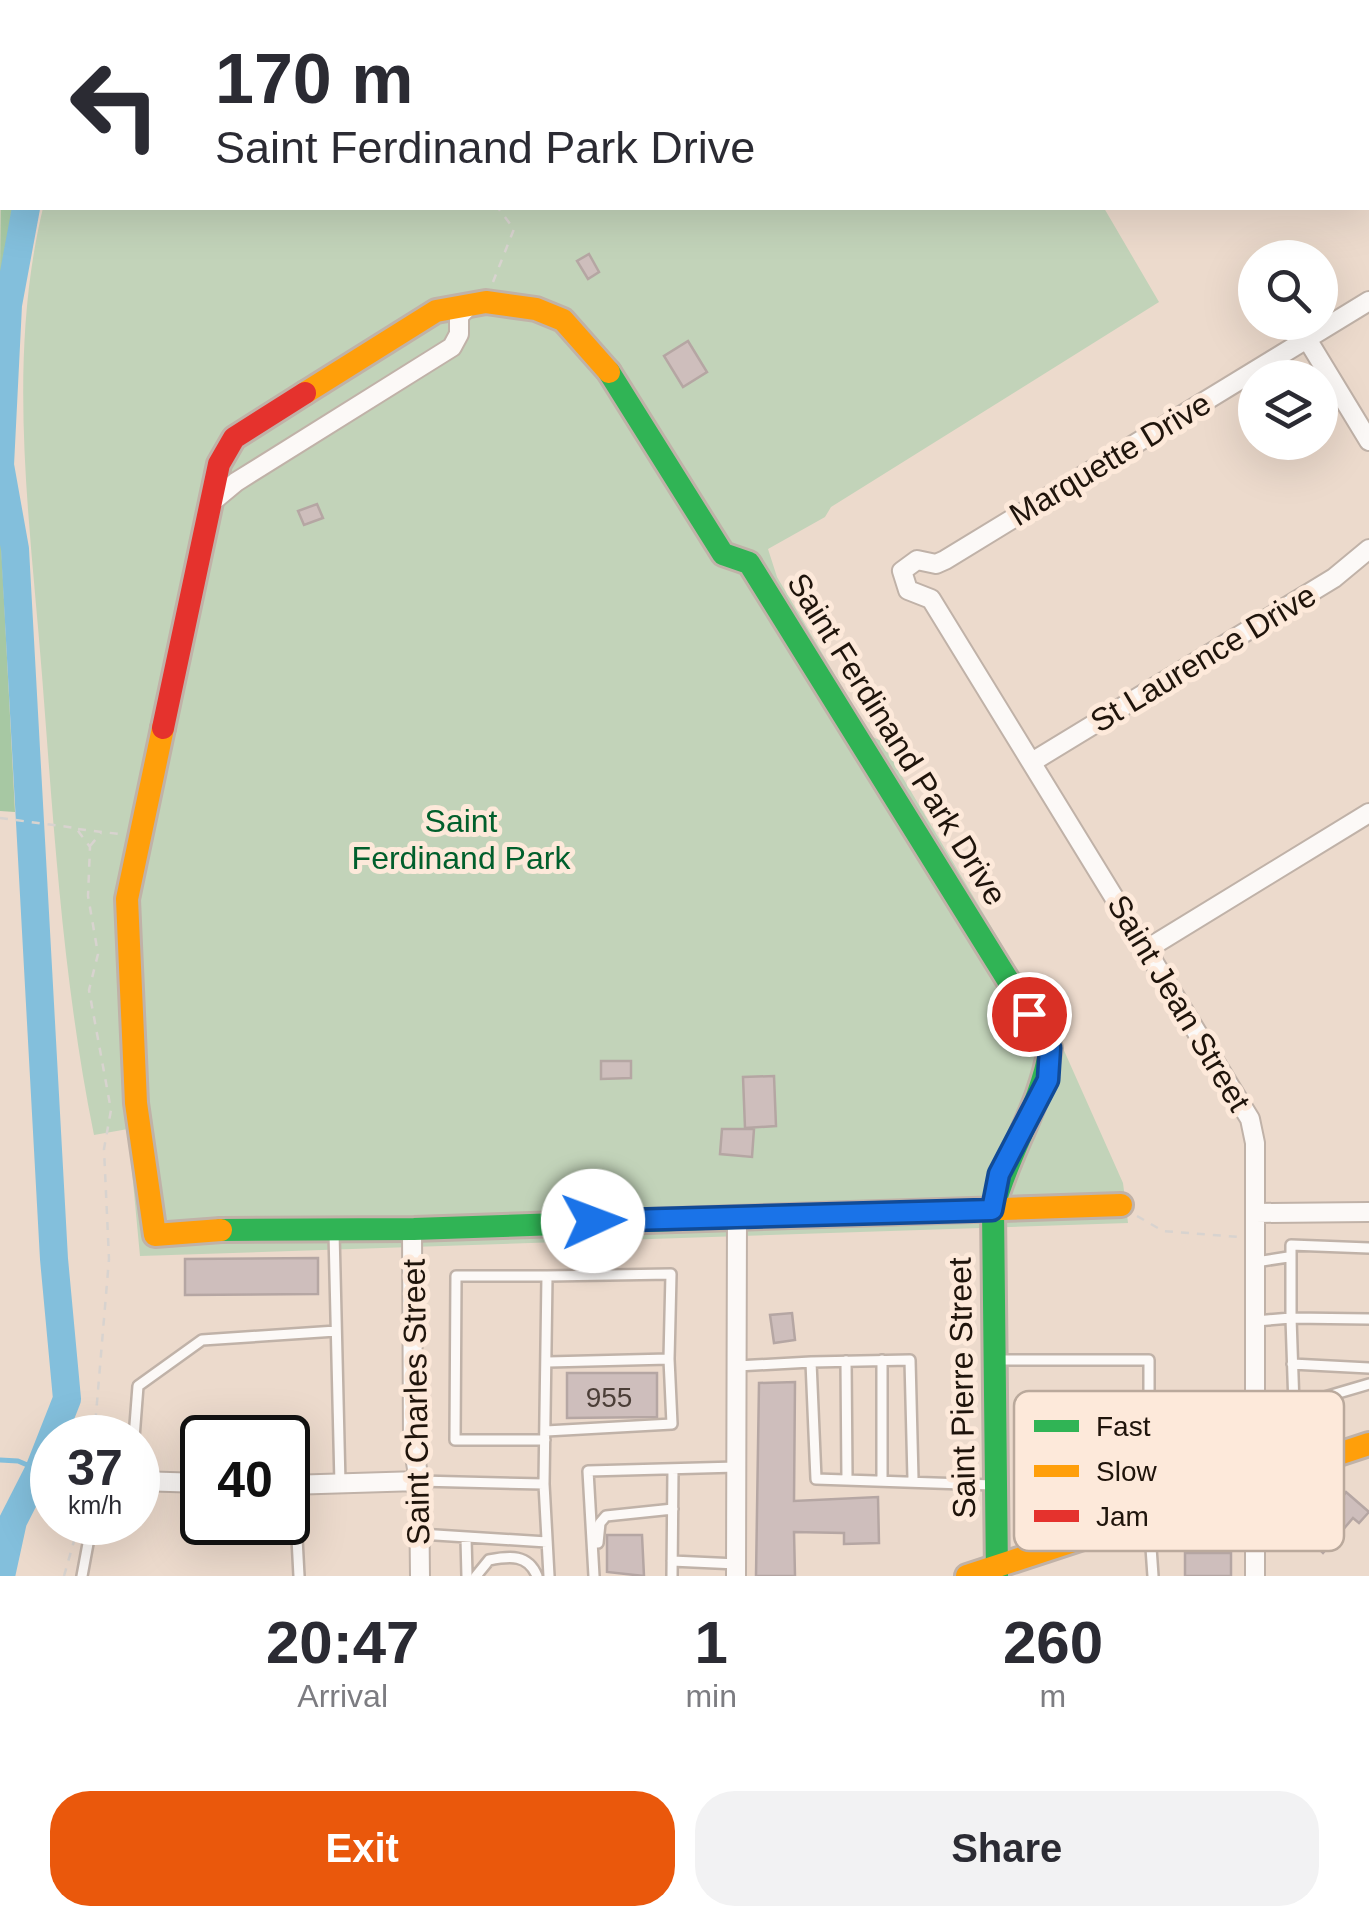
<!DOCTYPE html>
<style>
body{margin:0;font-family:Helvetica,sans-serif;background:#f2f2f3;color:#2b2b33;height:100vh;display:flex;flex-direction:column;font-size:38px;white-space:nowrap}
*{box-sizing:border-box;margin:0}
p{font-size:32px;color:#7c7c81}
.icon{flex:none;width:55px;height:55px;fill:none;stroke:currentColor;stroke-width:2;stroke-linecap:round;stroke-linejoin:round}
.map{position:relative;height:1576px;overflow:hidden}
.panel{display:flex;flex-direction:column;background:#fff;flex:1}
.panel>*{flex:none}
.hud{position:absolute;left:0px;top:0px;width:1370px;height:210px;box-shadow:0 10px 40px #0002;background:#fff;color:#2b2b33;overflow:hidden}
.buttons{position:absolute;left:1238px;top:240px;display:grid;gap:20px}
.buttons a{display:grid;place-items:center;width:100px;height:100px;border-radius:50%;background:#fff;box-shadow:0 10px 40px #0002;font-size:50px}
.speed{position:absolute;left:30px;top:1415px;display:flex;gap:20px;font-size:50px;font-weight:700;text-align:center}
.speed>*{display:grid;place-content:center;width:130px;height:130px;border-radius:50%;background:#fff;box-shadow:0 10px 40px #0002;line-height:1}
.speed small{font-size:25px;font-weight:400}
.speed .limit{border:5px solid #111;border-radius:15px;background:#fff;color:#111}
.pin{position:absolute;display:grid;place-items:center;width:85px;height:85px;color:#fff;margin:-42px;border:5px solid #fff;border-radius:50%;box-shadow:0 2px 10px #0007}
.me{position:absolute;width:110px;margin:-55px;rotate:88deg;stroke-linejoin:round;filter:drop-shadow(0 0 8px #0008)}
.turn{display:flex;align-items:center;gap:35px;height:210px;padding:0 50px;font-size:45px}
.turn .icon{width:130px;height:130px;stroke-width:2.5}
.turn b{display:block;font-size:70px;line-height:85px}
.eta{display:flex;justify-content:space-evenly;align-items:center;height:170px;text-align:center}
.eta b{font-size:60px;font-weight:700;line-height:70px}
.cta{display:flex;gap:20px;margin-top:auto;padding:20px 50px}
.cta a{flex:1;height:115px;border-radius:40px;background:#ea580c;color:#fff;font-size:40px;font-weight:700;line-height:115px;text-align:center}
.cta a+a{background:#f2f2f3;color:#2b2b33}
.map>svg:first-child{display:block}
.green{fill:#c2d3b9}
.forest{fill:#a7c8a3}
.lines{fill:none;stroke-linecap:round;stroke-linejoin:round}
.stream{stroke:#83bfdc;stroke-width:5}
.river{stroke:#83bfdc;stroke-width:28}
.building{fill:#cebebc;stroke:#b5a6a3;stroke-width:2.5}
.lane-casing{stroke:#c0b2a8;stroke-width:14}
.street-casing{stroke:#c0b2a8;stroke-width:22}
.fast-casing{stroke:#c0b2a8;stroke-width:28}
.slow-casing{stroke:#c0b2a8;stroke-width:28}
.jam-casing{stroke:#c0b2a8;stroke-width:28}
.path{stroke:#d8d3cf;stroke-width:2.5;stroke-dasharray:8 8;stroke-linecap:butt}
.lane{stroke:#fcf9f7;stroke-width:9}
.street{stroke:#fcf9f7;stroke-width:18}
.fast{stroke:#30b455;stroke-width:22}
.slow{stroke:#ff9f0a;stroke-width:22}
.jam{stroke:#e5322d;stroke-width:22}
.route-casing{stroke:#114b97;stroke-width:25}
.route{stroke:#1a73e8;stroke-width:18}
.labels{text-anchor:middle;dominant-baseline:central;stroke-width:10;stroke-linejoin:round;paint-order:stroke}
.number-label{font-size:28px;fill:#4b3e37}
.street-label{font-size:32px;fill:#1f140b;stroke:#fde9da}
.park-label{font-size:32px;fill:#015f2c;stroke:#fde9da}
.key{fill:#fde9da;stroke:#baa99c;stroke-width:2.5}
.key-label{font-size:28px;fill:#1f140b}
</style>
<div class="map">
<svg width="1369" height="1576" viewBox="0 0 1369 1576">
<rect width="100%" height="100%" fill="#ecdacc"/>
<path class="green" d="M109,0H981L983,2H108Z
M43,208H1104L1159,302L831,507L825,517L768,549L777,577L871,736L881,741L1062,1046L1123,1183L1128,1223L140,1256L128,1129L94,1135C63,982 54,830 42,675C30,520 6,361 43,208Z"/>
<path class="forest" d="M2,55V208H13L0,276Z
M0,535L1,542L15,812L0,811Z"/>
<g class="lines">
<path class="stream" d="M0,1460L18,1461L39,1470"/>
<path class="river" d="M90,2L91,0
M1,1576L13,1521L39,1470L67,1399L54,1259L15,549L0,465L8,305L26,208"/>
</g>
<path class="building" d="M589,254L599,272L588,279L577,261Z
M688,341L707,372L683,387L664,356Z
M317,504L323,518L304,525L298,511Z
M601,1061H631V1078L601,1079Z
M774,1076L776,1126L745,1128L743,1077Z
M722,1129H754L752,1157L720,1154Z
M318,1258V1294L185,1295V1259Z
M792,1313L795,1340L774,1343L770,1315Z
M567,1373H657V1417L567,1418Z
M795,1382L794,1501L878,1497L879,1543L844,1544V1533L794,1532L795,1576H756L759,1383Z
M1346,1492L1369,1512L1359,1523L1353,1518L1323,1553L1311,1541Z
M607,1535H642L644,1576L607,1572Z
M1185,1553H1231V1576H1185Z"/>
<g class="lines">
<g class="lane-casing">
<path id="lane" d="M334,1232L340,1484
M1256,1262L1288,1257
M1369,1319L1291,1318L1294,1406L1369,1384
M1256,1321L1291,1318V1245L1369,1248
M882,1360V1479
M997,1360H1149V1452L1083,1473L1097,1528
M846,1361L847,1479
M1292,1364L1369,1368
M737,1366L811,1362
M546,1431L672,1424L669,1359
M134,1438L138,1386L202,1340L336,1331
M545,1440H455L456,1276H547
M913,1479L910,1360L811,1362L816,1479L993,1485
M419,1481L544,1484L549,1576
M544,1484L547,1276L671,1274L669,1359L548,1362
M296,1519L299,1576
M1149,1519L1153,1576
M420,1534L547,1542
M466,1538L467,1576
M598,1543L600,1523L606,1516L673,1509
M672,1561L737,1564
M82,1576L92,1522
M476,1576L489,1560C510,1556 528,1554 537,1576
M594,1576L588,1471L737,1467
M672,1576L673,1469"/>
</g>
<g class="street-casing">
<path id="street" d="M1098,0L1099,2
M1342,0L1343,2
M1368,43L1369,45
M1307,339L1369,441
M212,502L236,482L452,347L459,334V316L469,306
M1032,762L1334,578L1369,549
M1147,949L1369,813
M1256,1213L1369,1212
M412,1229L413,1444L419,1481L420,1576
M138,1481L202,1483
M288,1485L419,1481
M736,1576L737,1215
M1255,1576V1143L1250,1119L931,599L908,590L902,571L917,560L936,564L945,560L1369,301"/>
</g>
<g class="fast-casing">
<path id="fast" d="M609,372L723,554L749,563L1050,1048C1041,1106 1007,1154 993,1210L997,1576
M221,1230L414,1229L850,1214"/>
</g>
<g class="slow-casing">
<path id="slow" d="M305,393L436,311L486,302L536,309L563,320L609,372
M163,728L127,899L136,1103L155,1235L221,1230
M850,1214L1121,1205
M967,1576L1369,1444"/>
</g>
<g class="jam-casing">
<path id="jam" d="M163,728L219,464L234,438L305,393"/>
</g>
<path class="path" d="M549,2L550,0
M493,282L514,229L498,208
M0,818L76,828L90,847L88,896L98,954L89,990L111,1110L104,1149L109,1259L94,1438
M78,829L119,834
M90,846L101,833
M1137,1216L1163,1231L1239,1237
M64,1576L76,1534"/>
<use href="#lane" class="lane"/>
<use href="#street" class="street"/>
<use href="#fast" class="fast"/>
<use href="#slow" class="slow"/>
<use href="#jam" class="jam"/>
</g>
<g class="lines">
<g class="route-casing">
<path id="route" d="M593,1221L992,1210L999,1174L1048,1080L1050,1048L1029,1014"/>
</g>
<use href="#route" class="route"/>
</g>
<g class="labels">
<g class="number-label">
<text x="609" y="1397">955</text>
</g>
<g class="street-label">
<text transform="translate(1110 459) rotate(-31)">Marquette Drive</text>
<text transform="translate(1203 658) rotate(-31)">St Laurence Drive</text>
<text transform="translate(897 739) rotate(58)">Saint Ferdinand Park Drive</text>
<text transform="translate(1179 1003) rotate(59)">Saint Jean Street</text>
<text transform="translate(962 1388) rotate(-91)">Saint Pierre Street</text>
<text transform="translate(416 1402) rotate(-91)">Saint Charles Street</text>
</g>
<g class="park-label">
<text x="461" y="821">Saint<tspan x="461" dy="37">Ferdinand Park</tspan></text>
</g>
</g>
<rect x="1014" y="1391" width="330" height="160" rx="15" class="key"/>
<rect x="1034" y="1420" width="45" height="12" fill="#30b455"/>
<rect x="1034" y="1465" width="45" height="12" fill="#ff9f0a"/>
<rect x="1034" y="1510" width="45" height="12" fill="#e5322d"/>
<g class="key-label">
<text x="1096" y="1436">Fast</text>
<text x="1096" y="1481">Slow</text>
<text x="1096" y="1526">Jam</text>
</g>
</svg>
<div class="buttons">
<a><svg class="icon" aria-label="search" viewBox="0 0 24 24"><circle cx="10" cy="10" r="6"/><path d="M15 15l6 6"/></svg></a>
<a><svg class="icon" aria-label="layers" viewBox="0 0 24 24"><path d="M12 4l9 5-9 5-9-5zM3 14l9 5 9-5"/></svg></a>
</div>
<div class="speed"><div>37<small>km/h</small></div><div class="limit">40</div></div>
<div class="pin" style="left:1029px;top:1014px;background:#d93025"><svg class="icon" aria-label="arrive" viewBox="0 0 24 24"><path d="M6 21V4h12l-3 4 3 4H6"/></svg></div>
<svg class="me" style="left:593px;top:1221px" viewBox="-20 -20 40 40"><circle r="19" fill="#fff"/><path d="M0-13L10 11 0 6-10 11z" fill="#1a73e8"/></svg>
<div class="hud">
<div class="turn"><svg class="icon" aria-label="left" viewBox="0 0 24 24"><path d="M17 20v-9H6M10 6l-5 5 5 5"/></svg><div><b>170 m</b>Saint Ferdinand Park Drive</div></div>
</div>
</div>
<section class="panel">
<div class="eta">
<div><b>20:47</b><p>Arrival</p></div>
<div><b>1</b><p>min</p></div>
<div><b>260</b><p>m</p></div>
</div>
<div class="cta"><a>Exit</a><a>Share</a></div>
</section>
